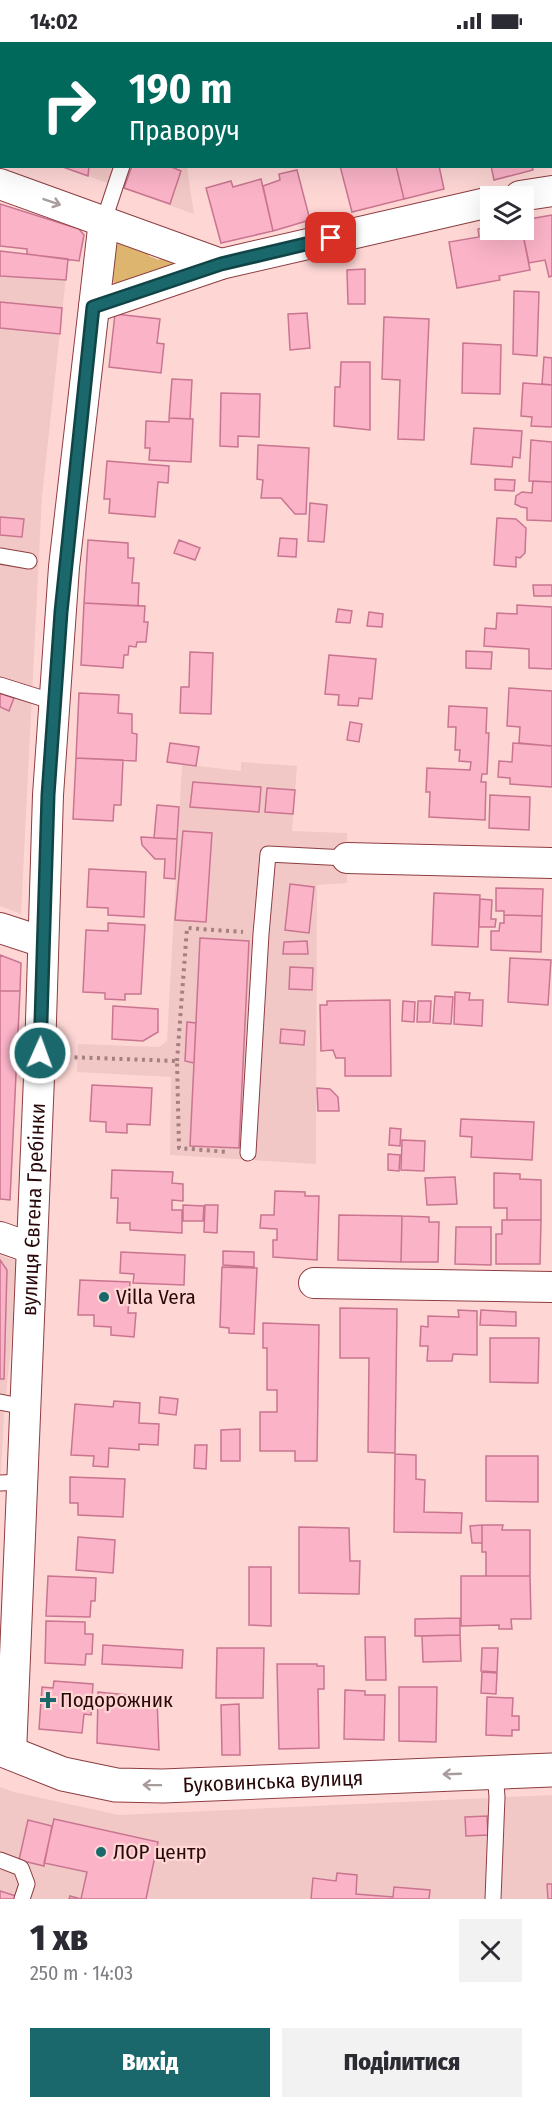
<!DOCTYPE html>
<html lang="uk">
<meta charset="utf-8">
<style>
body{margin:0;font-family:"Fira Sans Condensed",sans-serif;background:#f2f2f3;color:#2b2b33;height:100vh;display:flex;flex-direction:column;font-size:22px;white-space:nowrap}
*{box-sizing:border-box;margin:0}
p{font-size:20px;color:#7c7c81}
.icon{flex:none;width:33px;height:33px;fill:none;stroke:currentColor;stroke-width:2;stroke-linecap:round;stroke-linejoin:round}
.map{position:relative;height:1857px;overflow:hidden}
.drawer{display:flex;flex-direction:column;background:#fff;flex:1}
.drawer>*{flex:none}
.banner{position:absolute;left:0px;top:0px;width:552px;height:126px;box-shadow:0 6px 24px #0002;background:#00695c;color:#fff;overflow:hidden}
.tools{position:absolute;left:480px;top:144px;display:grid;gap:12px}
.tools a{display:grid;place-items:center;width:54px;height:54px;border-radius:0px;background:#fff;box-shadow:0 6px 24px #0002;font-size:30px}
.pin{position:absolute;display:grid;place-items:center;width:51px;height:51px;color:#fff;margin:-26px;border-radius:12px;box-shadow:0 3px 9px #0006}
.me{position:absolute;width:66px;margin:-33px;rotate:2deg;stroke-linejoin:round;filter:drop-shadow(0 0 4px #0008)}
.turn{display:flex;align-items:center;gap:21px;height:126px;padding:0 30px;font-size:27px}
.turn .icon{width:78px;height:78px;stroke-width:2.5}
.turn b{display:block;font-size:42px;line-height:51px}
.round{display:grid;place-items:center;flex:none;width:63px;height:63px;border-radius:0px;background:#f2f2f3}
.overview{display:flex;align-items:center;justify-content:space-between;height:102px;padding:0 30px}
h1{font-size:36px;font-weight:800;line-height:45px}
.primary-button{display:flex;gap:12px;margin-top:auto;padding:12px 30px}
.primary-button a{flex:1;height:69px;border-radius:0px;background:#1a686c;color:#fff;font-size:24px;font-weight:800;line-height:69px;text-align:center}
.primary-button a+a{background:#f2f2f3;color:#2b2b33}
.status{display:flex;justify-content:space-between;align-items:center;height:42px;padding:0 30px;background:#fff;direction:ltr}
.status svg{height:16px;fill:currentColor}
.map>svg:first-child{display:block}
.built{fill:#f2c8c6}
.green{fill:#ddb56e}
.building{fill:#fbb3c8;stroke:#c97590;stroke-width:1.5}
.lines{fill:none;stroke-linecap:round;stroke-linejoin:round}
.lane-casing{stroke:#8d3d40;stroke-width:17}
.street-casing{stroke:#8d3d40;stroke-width:32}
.secondary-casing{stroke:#8d3d40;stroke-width:35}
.path{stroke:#a48080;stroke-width:4;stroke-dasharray:3 4.5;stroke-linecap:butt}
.lane{stroke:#fff;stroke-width:15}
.street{stroke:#fff;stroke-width:30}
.secondary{stroke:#fff;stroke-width:33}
.oneway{stroke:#a99c9d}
.route-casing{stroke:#114446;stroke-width:15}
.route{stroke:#1a686c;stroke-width:10}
.poi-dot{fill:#1a686c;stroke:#fed7d5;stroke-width:2}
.labels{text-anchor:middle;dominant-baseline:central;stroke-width:4.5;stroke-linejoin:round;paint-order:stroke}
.street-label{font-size:21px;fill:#29080a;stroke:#fed7d5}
.poi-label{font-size:21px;fill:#29080a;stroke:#fed7d5;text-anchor:start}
</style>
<div class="status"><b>14:02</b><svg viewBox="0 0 49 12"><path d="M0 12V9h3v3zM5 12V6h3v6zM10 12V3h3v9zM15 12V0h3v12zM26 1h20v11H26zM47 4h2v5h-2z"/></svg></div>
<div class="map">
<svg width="552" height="1857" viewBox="0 0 552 1857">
<rect width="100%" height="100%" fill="#fed7d5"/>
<path class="built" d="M109,0H469L467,2H109Z
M89,125H187L194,172L88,134Z
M0,209L68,217L42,455L21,872L0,864Z
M241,720L297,724L292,789L347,791V841L317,843L316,1122L170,1113L171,1035L77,1030L78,1002L159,1005L167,999L182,722L241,729Z
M0,1213L19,1220L4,1374L0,1447Z
M0,1745L14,1750L119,1773L552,1753V1857H0Z"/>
<path class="green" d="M119,200L150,209L149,214L159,218L161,213L177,222L123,243L114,241L111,233L116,201Z"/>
<path class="building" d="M8,0H32L31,2H8Z
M35,0H109V2H35Z
M174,0H297V2H174Z
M482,0H533V2H482Z
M0,57L2,58V105L0,104Z
M60,124H89L88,134Z
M132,124H169L181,129L170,162L124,146Z
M340,124H396L404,157L352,170Z
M396,124H439L444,147L404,157Z
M491,124H532L533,128L494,138Z
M297,128L310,178L273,189L263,144L280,138L279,132Z
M261,137L273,189L221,201L206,146L231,139L233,145Z
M0,162L79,187L84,193L79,219L27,212V207L0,204Z
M552,173V234L549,235L545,218L529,221L522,188L524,178Z
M490,184V188H522L530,228L499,234L500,238L457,246L449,200L479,195L478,187Z
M0,209L68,217L66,238L0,234Z
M365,227V262H348L347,228Z
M514,249L539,250L537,314L513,312Z
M0,260L62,266L60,292L0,286Z
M307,271L310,306L290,308L288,272Z
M115,272L160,277L157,301L164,302L161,331L109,325Z
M384,275L429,277L424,398L398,397L400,338L382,337Z
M463,301L501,303L500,352L462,351Z
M544,315L552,316V343L542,342Z
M341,320H370V388L334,384L335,345H340Z
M172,337L192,338L190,377L169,376Z
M523,341L552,343V385L531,384L532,375L521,374Z
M221,351L260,352L259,395L238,394V405L220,404Z
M169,376L193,377L191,420L149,418L150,406H145L146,379L169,380Z
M474,386L522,389L520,416L513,415L512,425L471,422Z
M531,398L552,400V440L529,439Z
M258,403L309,406L306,472H295L281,456H261L263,438L257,437Z
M107,419L169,424L168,441L158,440L155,475L109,471L110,457H104Z
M495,437L515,438L514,449L495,448Z
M533,439L552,440V479L527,478V466L521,465L515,462L516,454L522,450L532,451Z
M310,461L327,463L324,500L308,499Z
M0,475L24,477L22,495L0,493Z
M497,476L516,477L526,486L525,511L520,516L516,515V525L494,523Z
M280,496L297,497L296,515L278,514Z
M88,498L128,501V516H134L132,541H139L138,564L84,561Z
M179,498L200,506L195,518L174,511Z
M533,543H552V554H534Z
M84,561L145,564L144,580H148L146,600H137L136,605L129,604L128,613H124L123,626L81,623Z
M517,563L552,565V627L529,626V607L484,604L485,586L496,587L497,571L517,572Z
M338,567L352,569L350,581L336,580Z
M369,570L383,572L382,585L367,584Z
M466,609L492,610L491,627L466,626Z
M190,610L213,611L211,672L180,671L181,645H189Z
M329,613L376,617L372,657L359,656L358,664L338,663L339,653L325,652Z
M509,646L552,649V704L519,701L520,685L507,684Z
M0,651L14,656L9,669L0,665Z
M79,651L119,653L118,671L132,672V691L137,692L136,719L76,716Z
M449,664L487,666L486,691H489L487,732H482L481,740H486L485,778L429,775L430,750H426L427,726L470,728L471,720L459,719L460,708H455L456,685H448Z
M350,680L362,682L359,700L347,698Z
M170,701L199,705L196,724L167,720Z
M513,701L552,704V745L510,742V736L498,735L499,719L512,720Z
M76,716L123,718L121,763H114L113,779L73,777Z
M193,740L261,745L259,770L190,765Z
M267,746L295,748L293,772L265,770Z
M490,753L530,755L529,788L489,786Z
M157,763L179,765L177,797L154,796Z
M183,789L212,791L206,880L175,878Z
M141,795L177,797L175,837L164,836L165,817H155L142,803Z
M89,827L146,830L144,875L108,873V866L87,865Z
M290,842L314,845L309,891L285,888Z
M496,846L543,847L542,874L504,873V869H496Z
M434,851L480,853L478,905L432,903Z
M480,857L492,858L491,877H496L495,885H479Z
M504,873L542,874L541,910L491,908V889H499L500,881H504Z
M108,881L145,883L141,952H125V958L105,957V951L83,950L86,888L108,889Z
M200,896L249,899L239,1106L190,1104Z
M307,899L308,912H283L284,900Z
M0,913L21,921L20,949H0Z
M510,916L551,918L548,963L508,960Z
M290,925L313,926L312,948L289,947Z
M0,949H20L10,1158L0,1157Z
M455,950L470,951L469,958H483L482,984L454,982Z
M435,954L453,955L451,982L433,981Z
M390,958L391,1034H345V1016H336L333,1008L321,1009L320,963H327V959Z
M403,959L415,960L414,980L402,979Z
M418,959H431L430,980H417Z
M113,964L158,967V990L143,999L112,997Z
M187,980L196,981L194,1021L185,1019Z
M281,987L305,989L304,1003L280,1001Z
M92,1043L152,1046L150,1083L127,1082V1091L106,1090V1080L90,1079Z
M317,1046L330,1047L338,1055L339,1069H318Z
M461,1077L534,1080L532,1118L471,1115L472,1095L460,1094Z
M390,1086L401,1087L400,1104L389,1103Z
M402,1098L425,1099L424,1129L401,1128Z
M388,1112L400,1113L399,1129L388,1128Z
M112,1128L173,1130L172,1141L183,1142V1159L172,1158V1168H182V1191L130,1188V1181H117L118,1156H111Z
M494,1131L520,1132V1137L541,1138V1178H507V1166H494Z
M455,1135L457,1162L427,1163L425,1136Z
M275,1149L305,1150V1154H319L317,1218L273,1215V1198H277V1187L260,1186L261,1173H274Z
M183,1163L204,1164L203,1179H183Z
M205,1163H218L217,1191L204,1190Z
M339,1173L402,1174L401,1220L338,1218Z
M402,1174L429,1175V1180H439L438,1220H401Z
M502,1178H541L540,1222H496V1192H502Z
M456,1185H491V1223L455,1222Z
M223,1209L254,1210V1225L223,1223Z
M121,1210L185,1213L184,1243L133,1241L134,1232L120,1231Z
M0,1218L7,1228L4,1337H0Z
M222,1225L257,1226L254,1292L229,1291V1286L220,1285Z
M80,1238L130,1240L128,1271H136L134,1295L111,1293V1285L94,1284V1273H78Z
M340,1266L397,1267L395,1411L368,1410L369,1316H340Z
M458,1268L477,1269V1313L453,1312L452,1319H427L428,1304H420L421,1284L428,1285V1274L459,1275Z
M481,1268L516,1270V1284L480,1283Z
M263,1281L319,1283L317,1419H295V1409H260V1370H277V1348H267V1306H263Z
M490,1296H539L538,1341L490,1340Z
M160,1355L178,1357L176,1373L159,1371Z
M114,1359L140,1361L139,1381L159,1382L158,1403L139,1402V1408L109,1406L108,1425L93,1424L94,1414L71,1413L75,1362L113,1365Z
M240,1387V1419H221V1388Z
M195,1403H207L206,1427L194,1426Z
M395,1412L416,1413V1437L425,1438L424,1470L462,1471L461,1491L394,1490Z
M486,1414H538V1460L486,1459Z
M70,1435L125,1437L123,1475L78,1473V1461H70Z
M482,1483H503L502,1488H530V1534H486V1510H482Z
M482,1483V1501H472L470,1484Z
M299,1485L349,1486L350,1519H360L359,1552L299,1551Z
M78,1495L115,1498L113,1531L76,1528Z
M249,1525H271V1584L249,1583Z
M48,1534L96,1536L95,1559H91L90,1575L46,1574Z
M461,1534H530L531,1577H511L512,1587H499V1583L461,1584Z
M460,1576V1593L415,1594V1577Z
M46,1579L85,1580V1592H93L92,1612H86L85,1623L45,1621Z
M460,1593L461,1619L423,1620L422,1594Z
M365,1595H385L386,1638H366Z
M103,1603L183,1608L182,1626L102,1622Z
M217,1606H264L263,1656H216Z
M482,1606H498L497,1630L481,1629Z
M277,1622H317V1624H324V1647H318L319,1706L279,1707Z
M482,1630L497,1631L496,1652L481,1651Z
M54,1639L93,1642L91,1673L84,1672L82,1691L39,1687L42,1645L53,1646Z
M399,1645H437L436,1700L399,1699Z
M345,1648L365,1649V1653H385L384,1698L344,1697Z
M98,1650L157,1656L159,1708L97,1701Z
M487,1655L513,1656L512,1674H519V1688H512V1694L486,1693Z
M239,1662L240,1713H222L221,1663Z
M487,1774L488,1793L466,1794L465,1775Z
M54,1777L158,1800L146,1857H69L70,1854L81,1857L87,1830L44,1821Z
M28,1778L52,1784L44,1824L19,1818Z
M337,1831L357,1833L356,1852L393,1855L394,1845L430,1848L429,1857H311L313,1836L336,1839Z
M547,1842H552V1857H548Z
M0,1849L16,1854L15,1857H0Z"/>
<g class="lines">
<g class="lane-casing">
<path id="lane" d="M147,2V0
M104,178L122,124
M0,514L29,519
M0,643L54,660
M248,1111L261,892L268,812L347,816
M0,1360L25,1365
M0,1441L22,1440
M0,1818L21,1826L27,1842L22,1857
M493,1857L497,1755L495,1730"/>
</g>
<g class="street-casing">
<g id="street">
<path d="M0,142L221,222"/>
<path d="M520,154L552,149"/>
<path d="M94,265L221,222L490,160"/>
<path d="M347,816L552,821"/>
<path d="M0,886L43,900"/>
<path d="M0,1195L31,1206"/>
<path d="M314,1241L552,1245"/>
<path id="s1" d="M11,1711L40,1011L48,753L64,525L104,178"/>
</g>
</g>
<g class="secondary-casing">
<g id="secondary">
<path id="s2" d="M0,1707L63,1732L116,1743L163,1744L552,1728"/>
</g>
</g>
<path class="path" d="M67,1015L177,1019L179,1106L228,1110
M177,1019L187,886L243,890"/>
<use href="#lane" class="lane"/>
<use href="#street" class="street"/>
<use href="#secondary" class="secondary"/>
</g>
<defs><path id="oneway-shaft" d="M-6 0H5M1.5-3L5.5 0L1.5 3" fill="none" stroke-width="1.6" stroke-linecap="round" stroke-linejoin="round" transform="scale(1.5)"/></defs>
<g class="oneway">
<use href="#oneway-shaft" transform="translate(52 160) rotate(19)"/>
<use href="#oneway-shaft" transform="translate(452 1732) rotate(178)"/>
<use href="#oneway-shaft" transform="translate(152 1743) rotate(-179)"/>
</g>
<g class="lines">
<g class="route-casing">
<path id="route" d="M40,1011L48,753L61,570L93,265L221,222L331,196"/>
</g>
<use href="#route" class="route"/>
</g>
<g class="poi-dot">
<circle cx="104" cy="1255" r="6"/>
<path d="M45 1649h6v6h6v6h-6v6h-6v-6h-6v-6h6z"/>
<circle cx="101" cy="1810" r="6"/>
</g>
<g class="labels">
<g class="street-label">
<text stroke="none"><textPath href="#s1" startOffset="544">вулиця Євгена Гребінки</textPath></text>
<text stroke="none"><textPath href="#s2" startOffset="279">Буковинська вулиця</textPath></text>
</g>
<g class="poi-label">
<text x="116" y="1255">Villa Vera</text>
<text x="60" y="1658">Подорожник</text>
<text x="113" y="1810">ЛОР центр</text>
</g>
</g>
</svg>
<div class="tools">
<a><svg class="icon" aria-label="layers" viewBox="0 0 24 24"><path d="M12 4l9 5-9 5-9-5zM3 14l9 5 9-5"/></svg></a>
</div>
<div class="pin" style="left:331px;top:196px;background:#d93025"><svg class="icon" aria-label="arrive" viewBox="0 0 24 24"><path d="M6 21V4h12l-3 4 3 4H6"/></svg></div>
<svg class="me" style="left:40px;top:1011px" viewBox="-20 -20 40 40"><circle r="17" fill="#1a686c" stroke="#fff" stroke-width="3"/><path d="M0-11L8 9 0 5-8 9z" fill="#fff"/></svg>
<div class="banner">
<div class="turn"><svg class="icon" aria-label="right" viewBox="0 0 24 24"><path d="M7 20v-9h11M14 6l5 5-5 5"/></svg><div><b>190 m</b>Праворуч</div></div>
</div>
</div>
<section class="drawer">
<div class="overview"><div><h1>1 хв</h1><p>250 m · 14:03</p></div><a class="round"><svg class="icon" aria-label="close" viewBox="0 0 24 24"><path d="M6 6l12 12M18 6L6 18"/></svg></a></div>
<div class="primary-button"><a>Вихід</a><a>Поділитися</a></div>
</section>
